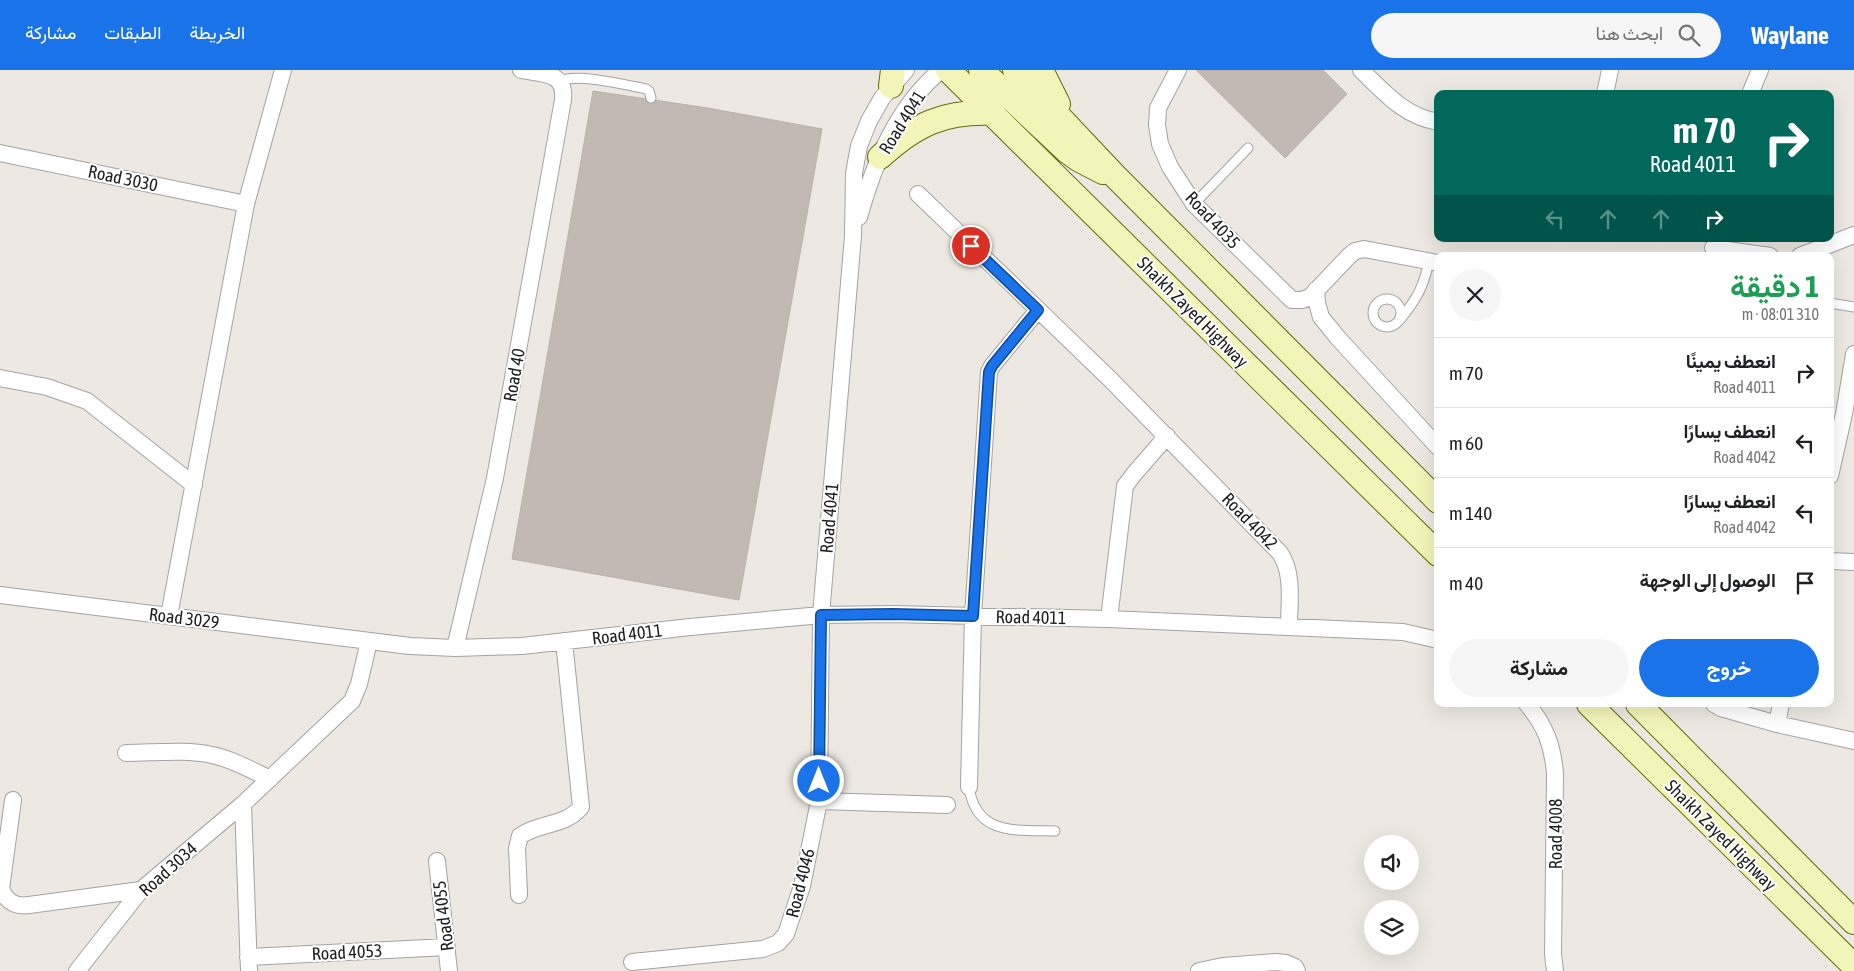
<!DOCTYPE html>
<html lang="ar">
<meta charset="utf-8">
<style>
body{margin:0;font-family:"Asap Condensed",Vazirmatn,sans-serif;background:#f6f6f6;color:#202124;direction:rtl;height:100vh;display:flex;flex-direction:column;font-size:19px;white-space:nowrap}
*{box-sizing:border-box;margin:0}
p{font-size:16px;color:#757577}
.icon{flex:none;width:28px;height:28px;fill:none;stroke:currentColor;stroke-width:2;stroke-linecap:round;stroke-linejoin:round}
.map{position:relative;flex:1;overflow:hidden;direction:ltr}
.details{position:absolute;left:1434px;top:182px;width:400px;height:455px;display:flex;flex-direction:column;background:#fff;border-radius:10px;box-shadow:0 5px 20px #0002;direction:rtl}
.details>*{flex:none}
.banner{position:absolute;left:1434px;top:20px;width:400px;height:152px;border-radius:10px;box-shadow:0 5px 20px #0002;direction:rtl;background:#00695c;color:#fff;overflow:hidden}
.controls{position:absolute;left:1364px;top:765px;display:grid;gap:10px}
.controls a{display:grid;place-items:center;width:55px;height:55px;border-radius:50%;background:#fff;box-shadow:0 5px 20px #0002;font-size:25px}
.pin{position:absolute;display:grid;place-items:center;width:42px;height:42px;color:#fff;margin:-21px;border:2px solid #fff;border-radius:50%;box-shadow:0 1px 5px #0007}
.me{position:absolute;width:55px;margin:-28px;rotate:0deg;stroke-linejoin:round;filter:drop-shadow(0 0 4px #0008)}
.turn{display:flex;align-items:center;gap:18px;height:105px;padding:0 15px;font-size:22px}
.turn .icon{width:65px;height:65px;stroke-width:2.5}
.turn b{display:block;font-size:35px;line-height:42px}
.lanes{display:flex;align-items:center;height:48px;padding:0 15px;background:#0003;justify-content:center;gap:25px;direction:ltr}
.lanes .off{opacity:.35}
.round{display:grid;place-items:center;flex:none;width:52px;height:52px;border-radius:26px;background:#f6f6f6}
.overview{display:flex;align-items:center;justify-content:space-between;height:85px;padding:0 15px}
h1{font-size:30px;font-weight:700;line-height:38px;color:#1e9e55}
.cta{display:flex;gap:10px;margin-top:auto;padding:10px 15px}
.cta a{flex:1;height:58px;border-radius:30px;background:#1a73e8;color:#fff;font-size:20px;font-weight:700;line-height:58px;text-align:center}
.cta a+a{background:#f6f6f6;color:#202124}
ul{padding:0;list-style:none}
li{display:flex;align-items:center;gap:15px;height:70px;padding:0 15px;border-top:1px solid #e0e0e0}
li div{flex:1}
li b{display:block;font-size:19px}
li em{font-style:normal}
header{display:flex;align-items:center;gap:30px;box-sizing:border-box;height:70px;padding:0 25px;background:#1a73e8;color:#fff}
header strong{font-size:24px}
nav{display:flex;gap:28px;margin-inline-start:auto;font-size:18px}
.search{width:350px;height:45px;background:#f6f6f6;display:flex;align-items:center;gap:12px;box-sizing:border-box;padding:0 18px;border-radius:28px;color:#757577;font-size:19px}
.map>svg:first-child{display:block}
.building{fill:#c1b9b2;stroke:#beb0a6}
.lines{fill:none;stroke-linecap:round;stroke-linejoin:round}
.lane-casing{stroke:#a3a3a3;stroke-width:11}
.street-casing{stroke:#a3a3a3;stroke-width:18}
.secondary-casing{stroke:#626c0b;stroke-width:26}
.lane{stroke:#fff;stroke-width:9}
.street{stroke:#fff;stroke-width:16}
.secondary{stroke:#f3f5b8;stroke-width:24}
.route-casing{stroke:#114b97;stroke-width:12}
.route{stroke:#1a73e8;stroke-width:9}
.labels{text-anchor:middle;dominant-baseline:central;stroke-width:4;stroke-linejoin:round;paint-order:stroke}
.street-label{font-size:18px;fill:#1c1c1c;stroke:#fff}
</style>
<header>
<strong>Waylane</strong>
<div class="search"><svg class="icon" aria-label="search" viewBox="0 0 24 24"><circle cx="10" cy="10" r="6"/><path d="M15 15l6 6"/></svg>ابحث هنا</div>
<nav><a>الخريطة</a><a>الطبقات</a><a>مشاركة</a></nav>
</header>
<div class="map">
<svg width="1854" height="901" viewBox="0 0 1854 901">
<rect width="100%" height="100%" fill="#ede9e2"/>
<path class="building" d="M1196,0H1323L1347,24L1285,88Z
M593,21L708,38L822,59L739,530L512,489Z"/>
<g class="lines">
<g class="lane-casing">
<path id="lane" d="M561,11C577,3 626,15 646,19L649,21L651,28
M1194,134L1248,78
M1373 243a14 14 0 1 1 28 0a14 14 0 1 1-28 0Z
M1830,233L1854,237
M1400,250C1417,228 1423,219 1429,191
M969,717C976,766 1016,760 1055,761"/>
</g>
<g class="street-casing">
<path id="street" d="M1178,0L1158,38L1157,55L1160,74L1170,97L1194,134L1292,230H1302L1310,227L1349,186L1355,181L1364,179L1438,193
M1361,0C1385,23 1404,46 1438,52
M1605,24L1610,0
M1750,24L1760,0
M0,83L246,134
M918,124L1111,310L1280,483C1294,504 1289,533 1289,556
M859,147C874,93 897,37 941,0
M1713,178L1770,186
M1800,186L1854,165
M1316,220L1317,233L1321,247L1338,268L1438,377
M0,308L47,317L87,331L194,415
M1830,406L1844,344L1854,284
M1830,491L1854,492
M0,525L410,576L455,578L522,576L690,557L821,545L893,544L1109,549L1403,562L1438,570
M169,546L246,134L283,0
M1109,549L1125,416L1134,404L1167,366
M455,578L495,408L563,30C566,2 543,4 521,0
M1527,634C1545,655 1553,676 1555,704L1553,884L1555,901
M1714,634L1721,638L1777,654L1854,671
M1777,654L1781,634
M126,683C154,683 185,679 212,685C232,689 251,700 270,709
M969,717L973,546L989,302L992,296L1038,240
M13,730L1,819C7,832 15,837 29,835L141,820
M819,731L947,735
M243,734L249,901
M437,791L449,901
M519,825L517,778L520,766C539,752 565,757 581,737L564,571
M248,887L447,877
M632,892L763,879L778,873L786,864L802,816L819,731L821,545L853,166L854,103L859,76L869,51L882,28L906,0
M77,901L141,820L243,734L352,631L359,614L369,571
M1199,901L1223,896L1276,892L1286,893L1295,897L1297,901"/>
</g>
<g class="secondary-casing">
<path id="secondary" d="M948,0L1438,484
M981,0L1067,81L1078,89L1103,102
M1015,0L1114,105L1438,431
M1041,0L1058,34
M891,16L893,0
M880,87C916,54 944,41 993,43
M1589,634L1854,896
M1638,634L1854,852"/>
</g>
<use href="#lane" class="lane"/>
<use href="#street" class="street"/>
<use href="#secondary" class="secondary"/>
</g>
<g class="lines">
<g class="route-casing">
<path id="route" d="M819,711L821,545L893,544L973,546L989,302L992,296L1038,240L971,176"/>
</g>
<use href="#route" class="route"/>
</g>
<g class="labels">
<g class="street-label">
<text transform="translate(902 52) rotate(-58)">Road 4041</text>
<text transform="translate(123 108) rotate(12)">Road 3030</text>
<text transform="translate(1213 150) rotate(47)">Road 4035</text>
<text transform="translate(1193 242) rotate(45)">Shaikh Zayed Highway</text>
<text transform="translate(514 305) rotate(-80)">Road 40</text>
<text transform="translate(829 448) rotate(-85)">Road 4041</text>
<text transform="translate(1250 451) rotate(46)">Road 4042</text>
<text transform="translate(1031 547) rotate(1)">Road 4011</text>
<text transform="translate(184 548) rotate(7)">Road 3029</text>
<text transform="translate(627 564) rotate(-7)">Road 4011</text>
<text transform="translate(1555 764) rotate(-90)">Road 4008</text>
<text transform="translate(1721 765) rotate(45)">Shaikh Zayed Highway</text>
<text transform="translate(168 799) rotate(-42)">Road 3034</text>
<text transform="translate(800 813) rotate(-76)">Road 4046</text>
<text transform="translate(443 846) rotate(-97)">Road 4055</text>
<text transform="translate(347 882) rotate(-3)">Road 4053</text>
</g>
</g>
</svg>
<div class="controls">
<a><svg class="icon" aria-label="sound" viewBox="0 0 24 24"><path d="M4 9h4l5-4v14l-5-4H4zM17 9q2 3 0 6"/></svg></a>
<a><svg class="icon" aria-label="layers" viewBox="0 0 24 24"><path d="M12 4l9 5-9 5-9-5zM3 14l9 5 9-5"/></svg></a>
</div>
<div class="pin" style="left:971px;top:176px;background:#d93025"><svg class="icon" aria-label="arrive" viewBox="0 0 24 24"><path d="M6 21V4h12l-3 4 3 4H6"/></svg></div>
<svg class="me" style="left:819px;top:711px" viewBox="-20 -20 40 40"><circle r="17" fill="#1a73e8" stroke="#fff" stroke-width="3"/><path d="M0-11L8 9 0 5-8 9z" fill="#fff"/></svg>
<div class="banner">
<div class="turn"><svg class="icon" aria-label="right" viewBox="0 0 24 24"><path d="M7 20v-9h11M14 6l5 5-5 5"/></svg><div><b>70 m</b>Road 4011</div></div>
<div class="lanes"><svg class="icon off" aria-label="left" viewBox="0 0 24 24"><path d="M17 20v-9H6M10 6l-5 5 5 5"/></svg><svg class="icon off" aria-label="ahead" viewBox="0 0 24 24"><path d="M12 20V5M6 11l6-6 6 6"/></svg><svg class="icon off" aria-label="ahead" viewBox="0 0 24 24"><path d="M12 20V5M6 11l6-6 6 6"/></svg><svg class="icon" aria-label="right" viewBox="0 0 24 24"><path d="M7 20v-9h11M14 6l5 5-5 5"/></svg></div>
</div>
<section class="details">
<div class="overview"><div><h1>1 دقيقة</h1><p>310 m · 08:01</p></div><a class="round"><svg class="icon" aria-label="close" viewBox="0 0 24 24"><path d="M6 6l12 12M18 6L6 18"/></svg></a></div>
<ul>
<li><svg class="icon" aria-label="right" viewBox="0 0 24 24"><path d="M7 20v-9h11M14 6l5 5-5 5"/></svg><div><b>انعطف يمينًا</b><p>Road 4011</p></div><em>70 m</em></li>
<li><svg class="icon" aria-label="left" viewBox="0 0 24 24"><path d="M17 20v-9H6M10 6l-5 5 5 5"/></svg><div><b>انعطف يسارًا</b><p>Road 4042</p></div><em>60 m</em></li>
<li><svg class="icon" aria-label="left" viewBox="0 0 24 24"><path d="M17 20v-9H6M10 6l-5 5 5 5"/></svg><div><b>انعطف يسارًا</b><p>Road 4042</p></div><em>140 m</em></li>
<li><svg class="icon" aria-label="arrive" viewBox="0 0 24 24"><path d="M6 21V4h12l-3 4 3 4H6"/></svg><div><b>الوصول إلى الوجهة</b></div><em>40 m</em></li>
</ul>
<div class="cta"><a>خروج</a><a>مشاركة</a></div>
</section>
</div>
